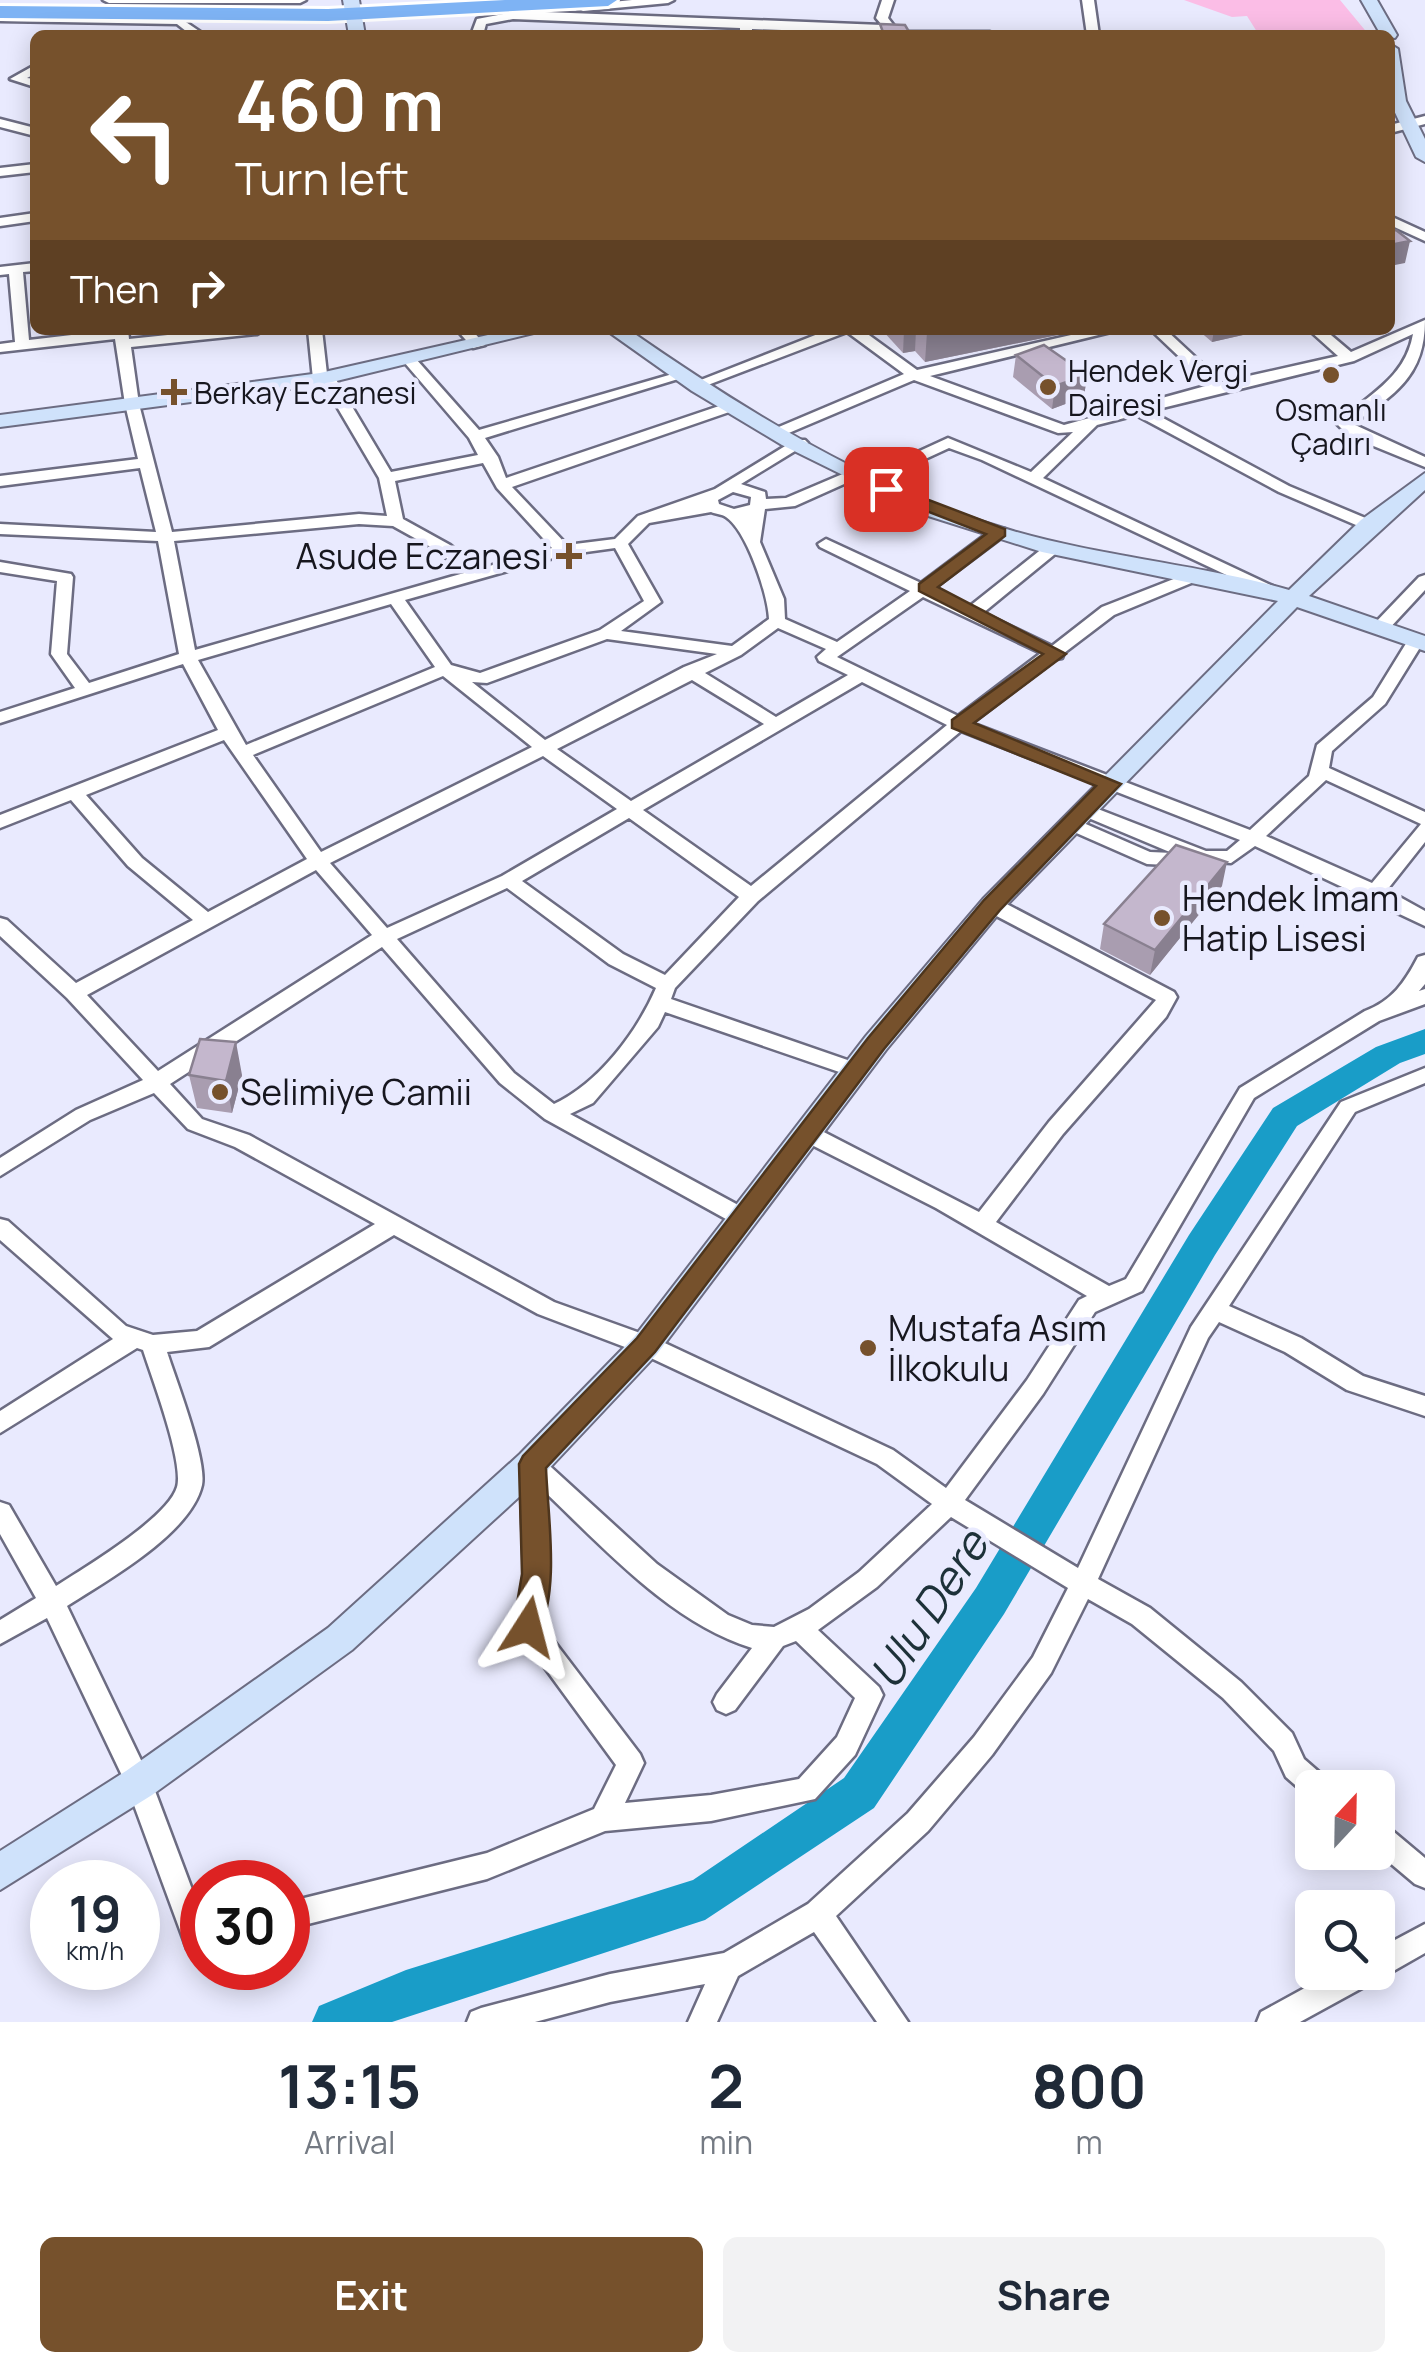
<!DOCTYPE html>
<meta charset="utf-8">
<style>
body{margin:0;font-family:Manrope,sans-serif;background:#f2f2f3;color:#1f2937;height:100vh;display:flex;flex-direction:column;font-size:38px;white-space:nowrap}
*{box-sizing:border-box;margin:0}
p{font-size:32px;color:#747a83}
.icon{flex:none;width:55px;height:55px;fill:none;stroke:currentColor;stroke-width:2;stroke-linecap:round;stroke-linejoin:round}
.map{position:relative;height:2022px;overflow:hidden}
.side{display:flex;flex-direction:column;background:#fff;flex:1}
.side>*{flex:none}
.hud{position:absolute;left:30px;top:30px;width:1365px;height:305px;border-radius:15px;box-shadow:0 5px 25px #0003;background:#76512c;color:#fff;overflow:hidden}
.needle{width:65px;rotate:22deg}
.buttons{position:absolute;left:1295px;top:1770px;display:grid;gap:20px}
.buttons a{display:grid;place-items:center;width:100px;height:100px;border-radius:15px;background:#fff;box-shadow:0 5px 25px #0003;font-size:50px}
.speed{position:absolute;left:30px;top:1860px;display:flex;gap:20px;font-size:50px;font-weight:700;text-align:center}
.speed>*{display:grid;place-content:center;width:130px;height:130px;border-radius:50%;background:#fff;box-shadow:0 5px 25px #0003;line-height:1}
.speed small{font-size:25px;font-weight:400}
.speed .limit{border:15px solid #d22;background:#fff;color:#111}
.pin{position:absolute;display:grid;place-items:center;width:85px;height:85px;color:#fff;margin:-42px;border-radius:20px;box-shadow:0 5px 15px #0006}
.me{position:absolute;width:110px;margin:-55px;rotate:9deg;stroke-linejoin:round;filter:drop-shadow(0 0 8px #0008)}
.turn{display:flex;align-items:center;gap:35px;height:210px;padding:0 40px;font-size:45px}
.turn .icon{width:130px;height:130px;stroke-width:2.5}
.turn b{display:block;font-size:70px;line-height:85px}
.then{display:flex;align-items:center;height:95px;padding:0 40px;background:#0003;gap:20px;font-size:38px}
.eta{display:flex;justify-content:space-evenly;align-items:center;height:170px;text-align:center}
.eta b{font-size:60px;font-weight:700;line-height:70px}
.cta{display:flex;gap:20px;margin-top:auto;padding:20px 40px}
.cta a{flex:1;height:115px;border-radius:15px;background:#76512c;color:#fff;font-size:40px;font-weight:700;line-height:115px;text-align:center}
.cta a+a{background:#f2f2f3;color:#1f2937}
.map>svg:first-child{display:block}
.green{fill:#fbbde6}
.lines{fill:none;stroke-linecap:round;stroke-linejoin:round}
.river{fill:#199dc8;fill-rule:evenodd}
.pedestrian-casing{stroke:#6c6c82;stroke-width:5}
.minor-casing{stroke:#6c6c82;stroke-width:5}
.secondary-casing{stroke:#6c6c82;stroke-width:4}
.trunk-casing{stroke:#fff;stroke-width:6}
.pedestrian{fill:#fff;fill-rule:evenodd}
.minor{fill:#fff;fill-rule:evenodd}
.secondary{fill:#cfe2fb;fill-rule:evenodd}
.trunk{fill:#7eb3f4;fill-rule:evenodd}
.wall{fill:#a99db0}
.shaded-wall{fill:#898090}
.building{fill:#c4b7cd;stroke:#898090;stroke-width:2.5}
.route{fill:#76512c;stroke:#4d351d;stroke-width:2.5}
.poi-dot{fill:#76512c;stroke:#e9eafe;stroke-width:4}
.labels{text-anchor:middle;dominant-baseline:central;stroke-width:9;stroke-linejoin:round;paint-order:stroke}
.far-poi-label{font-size:30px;fill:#17171f;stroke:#e9eafe;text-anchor:start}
.poi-label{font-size:35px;fill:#17171f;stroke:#e9eafe;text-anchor:start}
.near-water-label{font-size:45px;font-style:italic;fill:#1d3139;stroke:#e9eafe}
</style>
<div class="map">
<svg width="1425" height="2022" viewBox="0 0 1425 2022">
<rect width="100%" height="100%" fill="#e9eafe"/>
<path class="green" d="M1184,0H1340L1369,35H1259L1247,16L1232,17Z"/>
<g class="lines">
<path class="river" d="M1425,1029V1054L1400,1063L1297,1126L1215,1255L1004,1614L874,1808L705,1920L392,2022H312L319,2006L406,1970L693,1880L844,1778L976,1588L1189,1235L1273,1108L1376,1047Z"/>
<g class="pedestrian-casing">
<path id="pedestrian" d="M906,32H990L994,35H905Z"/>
</g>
<g class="minor-casing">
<path id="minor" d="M103,0H306L300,3H109Z
M632,0H674L668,3L583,11L577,8L583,5Z
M882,0H894L888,18L895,27L915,35L752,29V35H740V28L513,19L486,24L483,35H471L477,19L519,11L882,25L876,18Z
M1082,0H1094L1099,35H1087Z
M174,14L205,35H191L177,24L0,21V15L169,17Z
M35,65V74L27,78L35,79V87L10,79Z
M1425,116V124L1390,133V125Z
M0,119L35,128V136L0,127Z
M35,164V172L0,176V168Z
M35,213V221L0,226V218Z
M1390,216L1425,232V241L1390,225Z
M35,263V271L23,272L29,340L114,330H128L129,339L216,330H264L257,334L131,347L139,404L172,532L359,514L387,516L379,478L323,383L313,379L308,330H322L327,374L335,378L391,472L478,455L469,438L404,362L411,358L416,359L479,430L676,373L688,376L485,438L498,457L506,478L725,404H735V410L512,487L567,545L615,539L638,516L715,489L795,440H805L808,443L741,484L765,492L766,499L786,498L852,470H862V476L795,506L765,509L760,542L784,599L785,619L837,642L910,591L820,547L818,544L826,539L921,583L993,529H1005V535L933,589L970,606L1048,544H1060V550L983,613L1052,646L1102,607L1189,573H1201V579L1114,615L1064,653L1062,658L1056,659L972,723L1250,830L1309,776L1317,745L1373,697L1410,637H1422L1424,641L1385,704L1332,751L1329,768L1425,812V842L1387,890L1425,911V926L1255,846L1231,863L1196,861L1187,866L1147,864L1065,828L1063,824L1072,818L1150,852L1172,853L1079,814L1076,810L1079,806L1085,804L1206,851H1227L1240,840L961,731L758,901L675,988L671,999L862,1065L865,1070L862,1075H848L665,1012L658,1027L593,1103L570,1114L751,1212L754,1218L751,1224H735L545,1119L500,1083L382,947L170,1084L202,1119L249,1135L554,1302L654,1338L893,1450L946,1488L1027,1380L1079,1300L1087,1296L936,1208L800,1139L796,1133L800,1127H814L979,1212L1049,1122L1156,1000L985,910L982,905L985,900H999L1174,992L1177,997L1166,1017L1063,1134L996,1222L1109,1286L1126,1279L1240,1088L1365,1011C1392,1001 1405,982 1418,957L1425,955V984L1419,991L1425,989V1004L1379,1021L1254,1098L1142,1291L1095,1312L1043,1394L965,1500L1078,1568L1191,1327L1341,1102L1425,1068V1083L1355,1112L1229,1306L1301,1338L1363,1376L1425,1396V1416L1347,1390L1285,1352L1219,1322L1208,1338L1098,1579L1150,1608L1241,1682L1292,1733L1304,1759L1327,1779L1331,1788H1312V1798L1309,1797L1286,1777L1274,1751L1223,1698L1132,1624L1088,1599L1051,1673L992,1755L928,1831L836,1916L908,2022H877L814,1932L738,1976L717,2022H688L705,1984L610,2002L535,2022H467L471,2012L481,2008L610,1974L724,1953L808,1904L908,1813L974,1737L1033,1657L1068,1588L951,1517L877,1587L818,1630L879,1687L883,1695L855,1755L815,1799L711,1821L605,1831L487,1879L288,1929V1902L487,1853L594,1809L616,1765L515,1627L524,1574L520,1464L524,1457L532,1454L540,1457L657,1564L728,1615L752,1625L774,1627L809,1609L859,1572L932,1504L877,1464L638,1352L538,1314L394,1235L209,1347L167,1352C176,1380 207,1460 202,1485C191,1534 106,1581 67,1606L152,1783L202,1916V1951L197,1953L187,1949L127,1786L47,1618L0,1644V1620L36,1598L0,1534V1502L9,1505L56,1586C84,1568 168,1518 177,1487C184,1462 152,1378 143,1350L137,1348L0,1433V1411L113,1339L0,1240V1219L8,1221L126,1326L153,1335L197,1331L375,1224L235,1147L188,1129L154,1093L90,1120L0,1176V1158L76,1110L143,1080L67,998L0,936V918L7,920L76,983L193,920L128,866L71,800L0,828V815L218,730L183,664L0,723V712L75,688L51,654L57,581L0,572V562L71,574L73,577L67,654L89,683L179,654L158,541L0,534V524L156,532L140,468L0,486V476L138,459L125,404L115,339L0,352V344L15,342L9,274L0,275V267ZM483,463L497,488L552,548L479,569L450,545L403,519L395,481ZM733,492L751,497L750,505L734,509L719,504L718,500ZM711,512C716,514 722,514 726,517C747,531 768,595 769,619L732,646L621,631L661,602L628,544L649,523ZM359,524L393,526L438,551L464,573L195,650L174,541ZM615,548L644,601L600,630L480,673L451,665L405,600L564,555ZM923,597L1041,653L958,716L837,657ZM391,604L435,667L246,745L198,660ZM778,628L826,649L817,657L819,661L848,675L776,717L705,673L741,655ZM607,639L717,654L684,667L545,740L472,682L487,683ZM443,676L532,747L321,852L253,755ZM692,680L764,724L631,801L557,749ZM862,682L947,725L751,886L643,810ZM224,740L307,859L208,912L142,858L86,795ZM543,756L617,809L502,876L387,928L330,863ZM1326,780L1421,824L1372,883L1266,836ZM629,818L739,897L665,975L623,954L522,881ZM316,870L372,935L158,1071L87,995ZM507,888L609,964L656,988C637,1032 599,1083 554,1104L514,1073L397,939ZM545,1492C605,1549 671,1623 752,1648L717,1694L713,1702L717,1710L726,1714L735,1710L783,1646L796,1641L855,1698L837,1737L799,1779L711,1795L625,1803L644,1763L640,1754L541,1624L548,1574Z
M1425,320C1425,376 1395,394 1353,424L1425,457V467L1349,436L1337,424C1366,395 1405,380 1413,334L1354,361L1150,411L1289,486L1375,522V528H1363L1279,492L1136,415L1097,425L1043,478L1277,588L1279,591L1271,596L982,460L949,448L873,483H863V477L948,438L1031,472L1073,432L1058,433L914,380L784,435H774V429L904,374L847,332L700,388L688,385L828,330H862L917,370L1093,330H1119L930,376L1064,425L1209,385L1151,330H1166L1222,382L1338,356L1309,330H1325L1351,352Z
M457,330H472L485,345L473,348Z
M1425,575V590L1386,632H1374V624L1419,577Z
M1378,1823L1388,1827L1425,1858V1888L1415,1884L1377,1852Z
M1425,1924V1953L1388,1974L1375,1977L1373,1982L1300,2022H1257L1261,2012L1334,1972H1378V1949Z"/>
</g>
<g class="secondary-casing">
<path id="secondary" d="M343,0H359L365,35H349Z
M1361,0H1377L1397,35L1395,38L1381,35Z
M1390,44L1398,49L1406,101L1425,139V162L1416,157L1390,102Z
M510,330H546L320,385L0,427V415L320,373Z
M606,330H629C747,412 874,491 1013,531C1103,557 1198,564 1289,590L1361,520L1425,473V490L1309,596L1425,636V651L1297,607L1001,911L886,1050L657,1354L544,1474L352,1650L152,1795L0,1890V1851L126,1771L328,1628L520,1454L635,1336L866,1036L983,899L1278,601L1042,552L922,514L782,445L692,391Z"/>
</g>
<g class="trunk-casing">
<path id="trunk" d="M505,0H617L608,6L328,21L0,18V6L328,9Z"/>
</g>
<use href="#pedestrian" class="pedestrian"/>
<use href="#minor" class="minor"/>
<use href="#secondary" class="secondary"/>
<use href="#trunk" class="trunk"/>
</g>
<path class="wall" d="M882,330H1082L925,362L915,351L903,353Z
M1198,330H1265L1212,342Z
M1016,355L1087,375L1084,397L1052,409L1013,377Z
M1222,886L1150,975L1100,949L1104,924Z
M189,1075H242L232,1113L197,1108Z"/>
<path class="shaded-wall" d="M1410,241L1405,263L1390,266V245Z
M904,330H916L915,351L903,353Z
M936,330H1082L925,362L927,332Z
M1214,330H1265L1212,342Z
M1087,375L1084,397L1052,409L1055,386Z
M1227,862L1222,886L1150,975L1155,950Z
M236,1042L242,1075L232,1113L226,1081Z"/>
<path class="building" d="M880,24L905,25L911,35H884Z
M1396,230L1410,241L1390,245V231Z
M1044,345L1087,375L1055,386L1016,355Z
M1176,845L1227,862L1155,950L1104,924Z
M200,1039L236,1042L226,1081L189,1075Z"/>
<path class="route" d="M880,486H892L1005,529V536L938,587L1066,654L974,723L1121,784L1000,910L884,1049L655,1352L546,1468C548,1520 560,1587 538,1636L528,1640L517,1636L513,1627L522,1574L519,1464L523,1456L637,1338L868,1038L984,900L1096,786L952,728V720L1043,654L919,591V584L986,534L880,493Z"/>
<g class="poi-dot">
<circle cx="1331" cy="375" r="10"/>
<circle cx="1048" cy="387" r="10"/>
<path d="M169 377h10v10h10v10h-10v10h-10v-10h-10v-10h10z"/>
<path d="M564 541h10v10h10v10h-10v10h-10v-10h-10v-10h10z"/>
<circle cx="1162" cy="918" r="10"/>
<circle cx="220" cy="1092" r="10"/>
<circle cx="868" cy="1348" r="10"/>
</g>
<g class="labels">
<g class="far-poi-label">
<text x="1068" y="370">Hendek Vergi<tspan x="1068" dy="34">Dairesi</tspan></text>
<text x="194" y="392">Berkay Eczanesi</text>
<text x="1331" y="409" text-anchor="middle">Osmanlı<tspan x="1331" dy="34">Çadırı</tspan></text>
</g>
<g class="poi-label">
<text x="549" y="556" text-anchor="end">Asude Eczanesi</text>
<text x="1182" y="898">Hendek İmam<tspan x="1182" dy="40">Hatip Lisesi</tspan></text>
<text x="240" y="1092">Selimiye Camii</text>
<text x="888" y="1328">Mustafa Asım<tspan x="888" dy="40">İlkokulu</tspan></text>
</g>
<g class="near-water-label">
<text transform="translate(928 1609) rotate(-57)">Ulu Dere</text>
</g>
</g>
</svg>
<div class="buttons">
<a><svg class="needle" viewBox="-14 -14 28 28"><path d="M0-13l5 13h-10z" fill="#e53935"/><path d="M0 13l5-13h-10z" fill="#747a83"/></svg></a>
<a><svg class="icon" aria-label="search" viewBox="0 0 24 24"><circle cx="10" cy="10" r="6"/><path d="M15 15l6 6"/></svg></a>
</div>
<div class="speed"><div>19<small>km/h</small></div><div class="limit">30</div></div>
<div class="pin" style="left:886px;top:489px;background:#d93025"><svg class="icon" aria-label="arrive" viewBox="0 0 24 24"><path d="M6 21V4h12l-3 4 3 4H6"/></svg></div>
<svg class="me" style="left:528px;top:1627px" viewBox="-20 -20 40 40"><path d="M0-17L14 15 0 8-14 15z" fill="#76512c" stroke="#fff" stroke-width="4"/></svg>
<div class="hud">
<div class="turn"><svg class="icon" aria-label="left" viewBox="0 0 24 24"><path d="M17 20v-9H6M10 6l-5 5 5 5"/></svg><div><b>460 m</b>Turn left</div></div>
<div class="then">Then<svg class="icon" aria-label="right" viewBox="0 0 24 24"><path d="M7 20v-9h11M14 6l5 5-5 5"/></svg></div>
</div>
</div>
<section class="side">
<div class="eta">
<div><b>13:15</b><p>Arrival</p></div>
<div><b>2</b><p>min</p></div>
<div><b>800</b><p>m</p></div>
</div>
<div class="cta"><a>Exit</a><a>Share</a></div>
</section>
